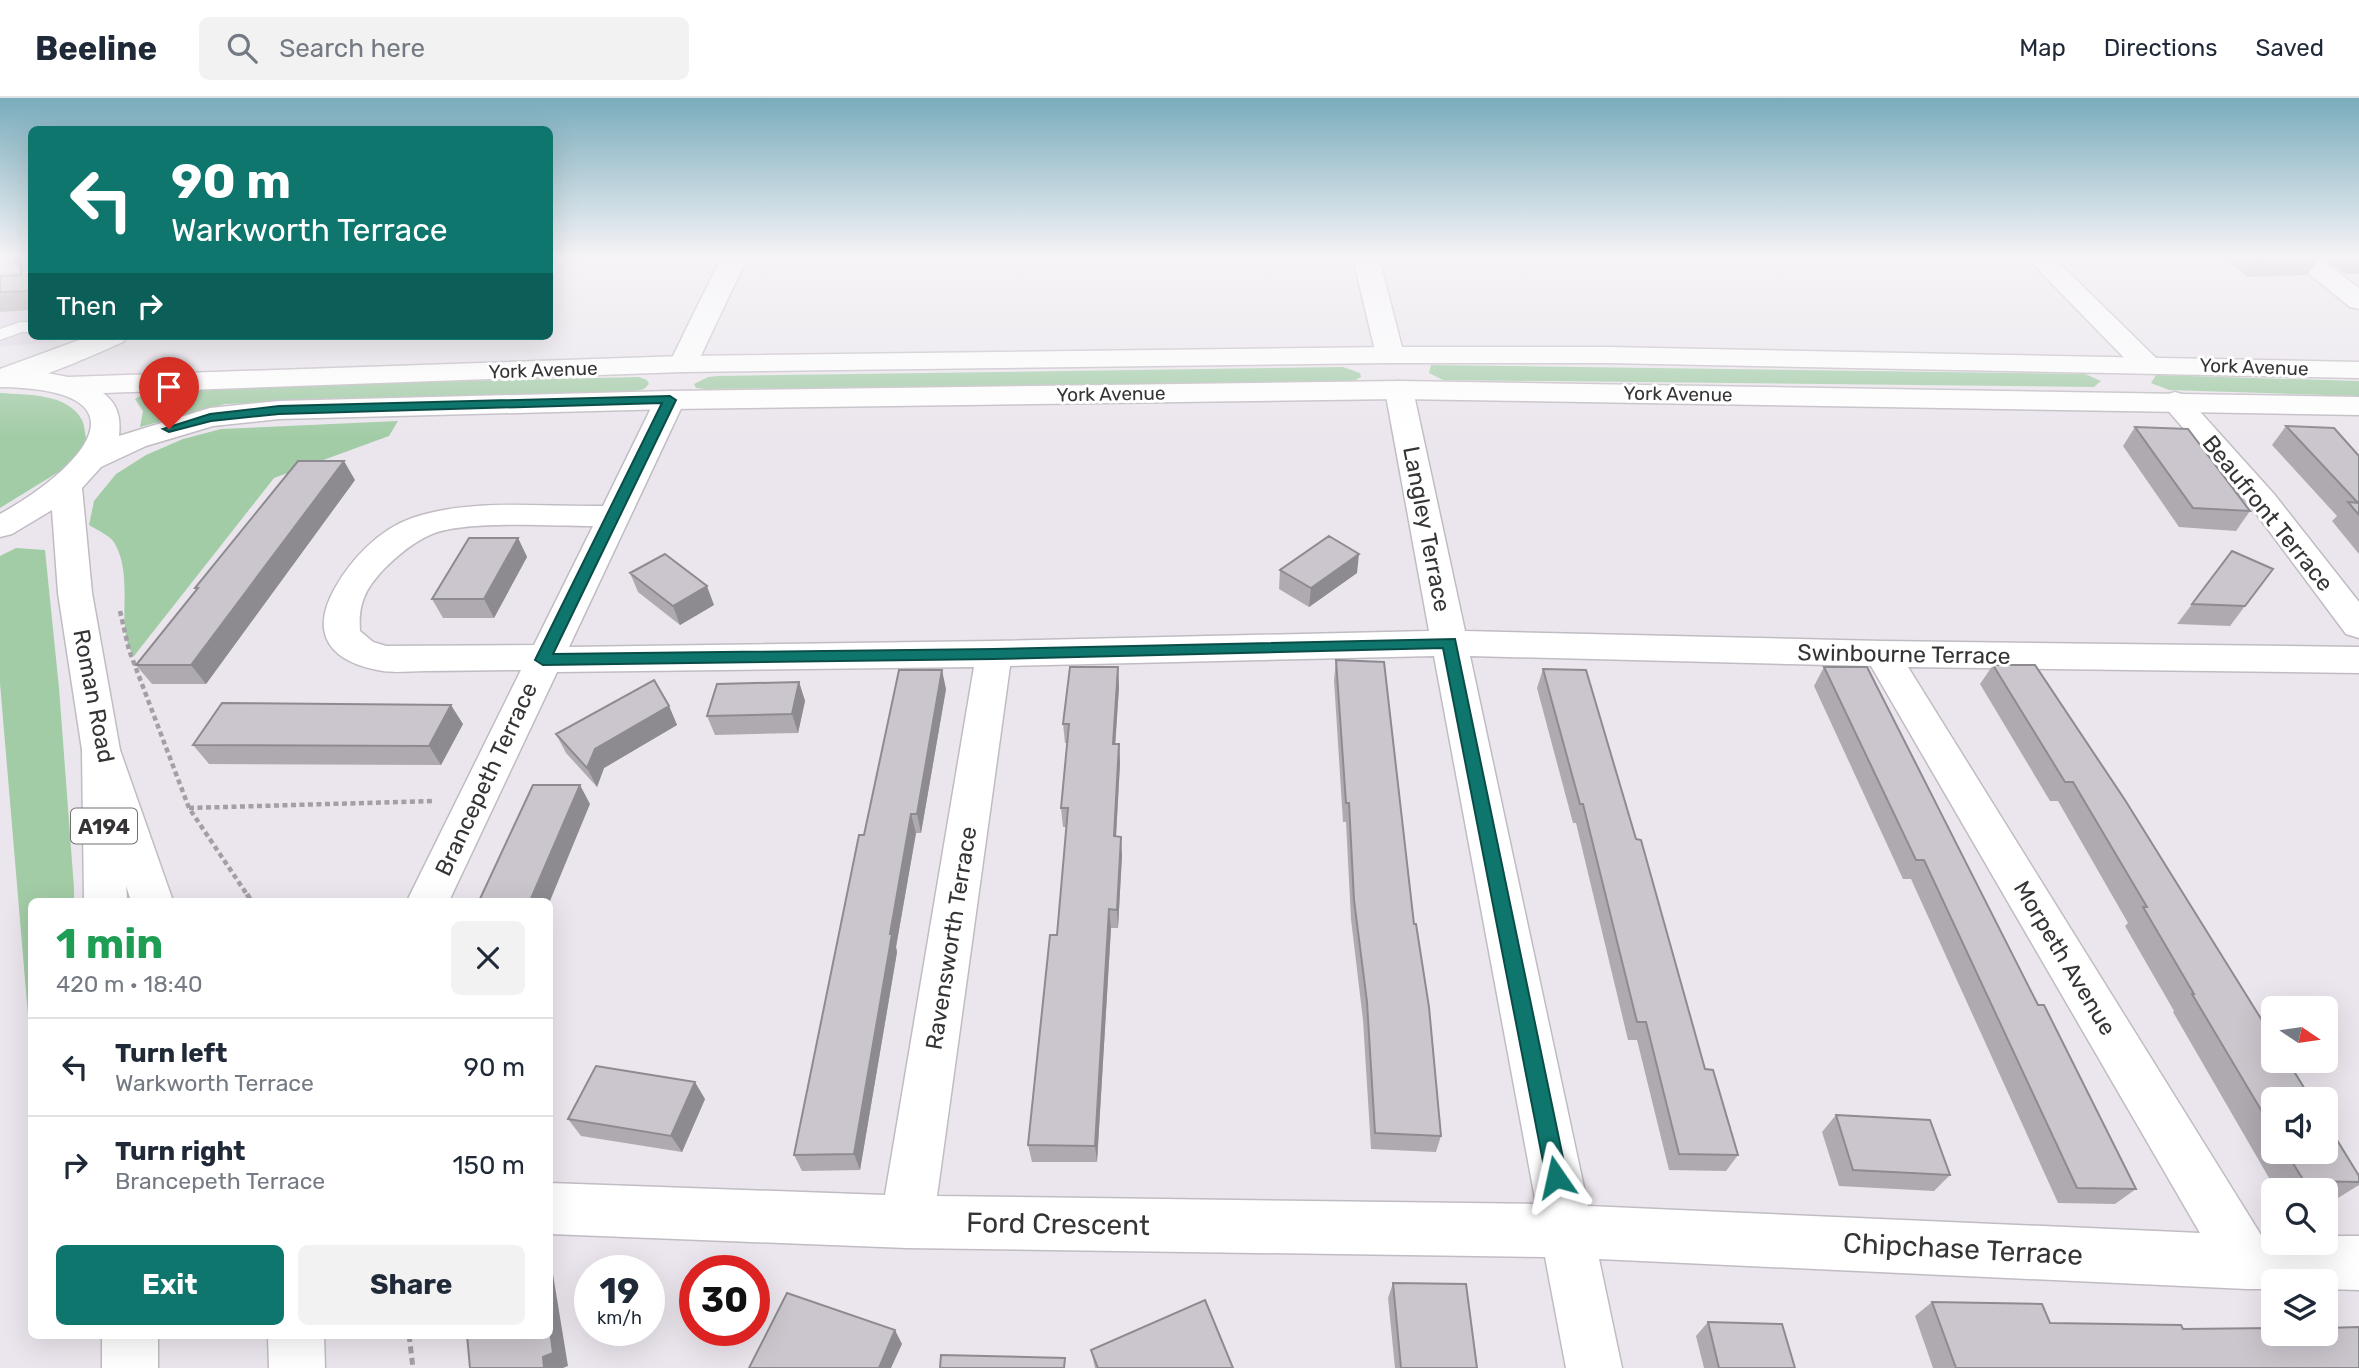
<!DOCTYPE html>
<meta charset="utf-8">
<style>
body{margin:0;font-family:Rubik,sans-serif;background:#f2f2f3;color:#1f2937;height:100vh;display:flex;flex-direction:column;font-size:26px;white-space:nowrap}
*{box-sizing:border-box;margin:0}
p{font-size:23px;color:#747a83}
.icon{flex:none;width:38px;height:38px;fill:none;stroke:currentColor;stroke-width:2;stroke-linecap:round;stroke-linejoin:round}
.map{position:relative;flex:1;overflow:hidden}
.details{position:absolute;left:28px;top:800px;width:525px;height:441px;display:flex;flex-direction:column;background:#fff;border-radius:10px;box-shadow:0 7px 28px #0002}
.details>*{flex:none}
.banner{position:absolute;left:28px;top:28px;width:525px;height:214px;border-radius:10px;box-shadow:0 7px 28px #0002;background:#0f766e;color:#fff;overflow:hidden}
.needle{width:46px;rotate:103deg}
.buttons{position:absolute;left:2261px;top:898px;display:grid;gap:14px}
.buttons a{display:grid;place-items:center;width:77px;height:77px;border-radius:10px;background:#fff;box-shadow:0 7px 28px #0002;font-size:35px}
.speed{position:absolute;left:574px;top:1157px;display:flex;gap:14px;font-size:35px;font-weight:700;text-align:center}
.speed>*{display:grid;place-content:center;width:91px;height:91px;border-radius:50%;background:#fff;box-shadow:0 7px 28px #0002;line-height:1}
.speed small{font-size:18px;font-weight:400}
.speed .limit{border:10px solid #d22;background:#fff;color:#111}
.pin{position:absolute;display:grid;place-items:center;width:60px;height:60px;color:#fff;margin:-72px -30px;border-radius:50% 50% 50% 0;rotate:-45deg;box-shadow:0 0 7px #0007}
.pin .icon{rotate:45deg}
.me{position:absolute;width:77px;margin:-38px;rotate:349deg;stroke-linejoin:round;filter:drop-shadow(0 0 5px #0008)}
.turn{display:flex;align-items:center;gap:24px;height:147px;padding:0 28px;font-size:32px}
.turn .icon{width:91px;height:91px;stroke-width:2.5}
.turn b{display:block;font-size:49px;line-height:60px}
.then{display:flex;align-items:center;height:66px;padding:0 28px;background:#0003;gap:14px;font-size:26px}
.round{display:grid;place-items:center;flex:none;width:74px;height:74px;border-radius:10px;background:#f2f2f3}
.overview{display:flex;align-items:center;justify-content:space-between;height:119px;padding:0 28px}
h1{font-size:42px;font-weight:700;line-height:52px;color:#1e9e55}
.primary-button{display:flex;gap:14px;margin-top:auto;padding:14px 28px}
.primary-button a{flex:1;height:80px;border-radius:10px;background:#0f766e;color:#fff;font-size:28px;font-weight:700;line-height:80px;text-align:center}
.primary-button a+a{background:#f2f2f3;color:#1f2937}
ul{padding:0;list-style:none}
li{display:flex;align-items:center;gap:21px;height:98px;padding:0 28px;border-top:2px solid #e0e1e3}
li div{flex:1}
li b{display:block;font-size:26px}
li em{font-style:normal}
header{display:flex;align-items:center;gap:42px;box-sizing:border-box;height:98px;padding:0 35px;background:#fff;border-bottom:2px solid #e0e1e3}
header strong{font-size:33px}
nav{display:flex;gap:38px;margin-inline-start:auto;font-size:24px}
.search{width:490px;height:63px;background:#f2f2f3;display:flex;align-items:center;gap:18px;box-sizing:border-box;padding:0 24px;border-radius:10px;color:#747a83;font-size:26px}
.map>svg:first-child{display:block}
.built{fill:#e2d9e6}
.green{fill:#a2cca6}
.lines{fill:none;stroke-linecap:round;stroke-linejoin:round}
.lane-casing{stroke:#c1bcc3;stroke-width:2}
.street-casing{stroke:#c1bcc3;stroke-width:3}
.secondary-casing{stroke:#c1bcc3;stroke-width:3}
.highway-casing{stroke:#c1bcc3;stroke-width:3}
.path-far1{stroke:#a39fa4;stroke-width:4.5;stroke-dasharray:5 3.5;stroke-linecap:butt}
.path{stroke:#a39fa4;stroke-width:5;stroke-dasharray:7 4.5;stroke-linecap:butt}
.lane{fill:#fff;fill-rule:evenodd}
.street{fill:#fff;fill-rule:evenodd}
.secondary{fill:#fff;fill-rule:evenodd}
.highway{fill:#fff;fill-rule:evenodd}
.wall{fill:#afaab0}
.shaded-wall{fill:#8e8b90}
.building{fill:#cbc6cd;stroke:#8e8b90;stroke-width:2}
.route{fill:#0f766e;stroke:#0a4d48;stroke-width:2}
.labels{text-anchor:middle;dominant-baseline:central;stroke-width:6;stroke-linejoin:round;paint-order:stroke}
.far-street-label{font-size:19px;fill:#363436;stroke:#fff}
.shield{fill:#fff;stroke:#727172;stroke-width:2}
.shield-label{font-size:21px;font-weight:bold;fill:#363436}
.street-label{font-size:23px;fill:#363436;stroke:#fff}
.near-street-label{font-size:28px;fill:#363436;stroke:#fff}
</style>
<header>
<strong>Beeline</strong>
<div class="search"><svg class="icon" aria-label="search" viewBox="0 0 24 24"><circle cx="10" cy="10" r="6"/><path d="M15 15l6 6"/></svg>Search here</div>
<nav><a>Map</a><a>Directions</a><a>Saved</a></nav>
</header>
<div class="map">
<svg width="2359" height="1270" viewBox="0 0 2359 1270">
<rect width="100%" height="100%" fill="#ebe6ed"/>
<path class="built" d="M0,160H31L32,238H65L52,244L0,249Z"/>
<path class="green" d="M1431,267L2085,276L2101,283L2094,289L1443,282L1429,275Z
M1343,269L1360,275L1361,279L1350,285L705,291L696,290L694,286L708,279L718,278Z
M2156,277L2359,283V298L2169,292L2151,285Z
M639,279L647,282L649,286L644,291L632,294L225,306L140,329L143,313L135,301L152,290Z
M0,295C27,297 68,295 82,322C85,328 85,338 87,345L60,373L0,410Z
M398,323L389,338L274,380L134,558C114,531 135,482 115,446C111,438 97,432 89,427L94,403L116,376L146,357L183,341L221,331Z
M16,450L45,452L59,590L74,790V803H32L31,953L0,585V458Z"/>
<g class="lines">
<g class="lane-casing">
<path id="lane" d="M20,224H32V234H22L0,242V231Z"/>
</g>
<g class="street-casing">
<path id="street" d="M721,160H747L697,266L693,272L683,274L673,272L669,266Z
M1353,160H1379L1404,257L1400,263L1390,265L1380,263L1376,257Z
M2027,160H2054L2156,260L2160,266L2156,272L2146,274L2136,272Z
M2290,160H2319L2359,190V211L2350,209Z
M90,238H127L123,244C98,255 24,289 0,287V271Z
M1399,283L1409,286L1413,292L1465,533L1882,543L2359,549V575L1908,569L2261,1137L2273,1138V1144H2326V1138H2359V1192L2326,1191V1183H2273V1191H2247L1599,1161L1622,1270H1566L1545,1159L907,1150L550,1136V1085L885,1097L974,569L557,574L449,803H407L521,572C489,572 457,573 426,573C412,573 396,575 383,573C332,565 308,538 335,490C352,460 379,432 412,420C471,400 541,409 603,408L655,302L660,296L670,293L680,296L685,302L569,549L994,543L1429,533L1385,292L1389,286ZM593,428L534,547L386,548L373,544L360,533C358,506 365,491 384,471C398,457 413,444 432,436C466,422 552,428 593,428ZM1434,558L1536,1106L937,1098L1010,568ZM1470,558L1871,568L2200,1135L1588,1108Z
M2175,294L2185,297L2274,396L2359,504V540L2346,536L2252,410L2165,309L2160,303L2165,297Z"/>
</g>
<g class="secondary-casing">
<path id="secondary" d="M1390,249H1607L2359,264V280L1607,265H1390L683,274L103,295C118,306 121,320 119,338L210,310L279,303L670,293L1399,283L2359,299V317L1399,301L670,311L279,321L213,328L146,348L101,369L82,390L92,495L120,652L173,803H131L82,652L58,495L52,412L12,436L0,439V416C85,369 153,291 0,289V271L42,274L68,279L683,258Z
M268,1237H324L325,1270H269Z"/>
</g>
<g class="highway-casing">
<path id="highway" d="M101,638L115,642L120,652L127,803H84L82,652L87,642Z
M102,1237H158V1270H102Z"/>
</g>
<path class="path-far1" d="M120,513L129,552L189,710L248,798
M189,710L434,703"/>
<path class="path" d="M247,796L251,803
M409,1237L413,1270"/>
<use href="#lane" class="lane"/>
<use href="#street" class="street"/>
<use href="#secondary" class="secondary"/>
<use href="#highway" class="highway"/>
</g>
<path class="wall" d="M32,160V212L0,214V178L21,177V172L14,163Z
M2224,160H2319L2307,177L2248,179Z
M2323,160H2359V176H2345Z
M2286,328L2359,358V456L2332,423L2337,418L2272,347Z
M2135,329L2250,413L2236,433L2179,429L2123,348Z
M355,382L206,586H152L136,567L197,492L195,490Z
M518,440L527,459L494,520H443L432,501Z
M2232,453L2245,508L2230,528L2177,526Z
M1280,472L1357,475L1309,509L1279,491Z
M630,475L714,507L680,527L638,494Z
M1336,562L1414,826L1441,1038L1436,1054L1371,1051L1363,922L1351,821L1346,724H1343L1334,582Z
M1993,567H2035L2273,1001V1054H2326L2359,1078V1087L2338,1100H2326V1092H2276L2173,914L2174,913L2125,828L2128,825L2058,703H2050L1980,586Z
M1118,569L1119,589L1115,646H1119L1120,665L1116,738L1122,757L1118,830H1111L1097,1064H1032L1028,1047L1057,837L1066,729H1063L1061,710L1067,645H1065L1063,626Z
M1824,569L2038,907L2136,1091L2115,1106L2058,1105L1911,781H1903L1814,588Z
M1543,571L1705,971L1738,1057L1726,1073L1669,1072L1637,942H1628L1576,725H1573L1537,590Z
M799,584L805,603L798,635L715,637L707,618Z
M946,591L921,735H916L896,849L897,854L860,1072L802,1073L794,1057L864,737Z
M669,608L677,627L604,670L597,689L566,655L556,636Z
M463,626L441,667L209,666L193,647Z
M705,1001L682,1054L581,1038L568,1021Z
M1836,1017L1950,1077L1934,1093L1839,1088L1822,1034Z
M1393,1185L1477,1270H1395L1388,1200Z
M1932,1204L2050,1225L2183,1231L2359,1270H1933L1915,1218Z
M1708,1224L1795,1270H1704L1696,1238Z
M1091,1252L1233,1270H1095Z"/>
<path class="shaded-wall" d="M344,363L355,382L206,586L191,567Z
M518,440L527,459L494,520L484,501Z
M1359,456L1357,475L1309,509L1311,490Z
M707,488L714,507L680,527L673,508Z
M1118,569L1119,589L1114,665L1113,646Z
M942,572L946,591L921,735L917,716Z
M799,584L805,603L798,635L792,616Z
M451,607L463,626L441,667L429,648Z
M669,608L677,627L604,670L597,689L587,670L595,651Z
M1119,646L1120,665L1115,757L1114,738Z
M580,687L590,706L550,803H530Z
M911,716L916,735L896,849L897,854L860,1072L854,1056L890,836Z
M1121,739L1122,757L1118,830L1117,812Z
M1109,811L1111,830L1097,1064L1095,1048Z
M695,984L705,1001L682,1054L671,1038Z
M550,1158L568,1268L563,1270H544L543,1259L550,1232Z
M895,1232L902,1246L891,1270H879Z"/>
<path class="building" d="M17,160H32V193L0,194V178L21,177V163H14Z
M2257,160H2306L2259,161Z
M2286,328L2334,330L2359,358V417L2348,404L2358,405Z
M2135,329L2188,331L2250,413L2193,410Z
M298,363H344L191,567H136L198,490H195Z
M1329,438L1359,456L1311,490L1280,472Z
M469,440H518L484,501H432Z
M2232,453L2273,471L2245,508L2192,506Z
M665,456L707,488L673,508L630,475Z
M1336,562L1384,564L1414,826H1416L1429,909L1441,1038L1375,1035L1367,904L1354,802L1349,705H1346Z
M1993,567H2035L2125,702L2273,940V962H2287L2311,1001H2273V1032L2192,896H2194L2143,809H2147L2073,684H2065Z
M1070,569H1118L1113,646H1119L1114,738L1121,739L1117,812L1109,811L1095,1048L1028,1047L1050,837H1057L1068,710H1061L1069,626H1063Z
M1824,569H1867L2038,907H2044L2136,1091L2077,1090L1924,762H1916Z
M1543,571L1586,572L1636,741L1641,742L1705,971L1713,972L1738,1057L1679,1056L1646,924H1637L1583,706H1580Z
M899,572H942L917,716H911L890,836H892L854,1056L794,1057L859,737H864Z
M654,582L669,608L595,651L587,670L556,636Z
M799,584L792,616L707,618L717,586Z
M222,605L451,607L429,648L193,647Z
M533,687H580L530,803H479Z
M596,968L695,984L671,1038L568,1021Z
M1836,1017L1930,1022L1950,1077L1853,1072Z
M2326,1024L2359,1078V1084L2304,1083L2286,1054H2326Z
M1393,1185L1466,1186L1477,1270H1401Z
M787,1195L895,1232L879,1270H749Z
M1205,1202L1233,1270H1098L1091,1252Z
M1932,1204L2042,1206L2050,1225L2181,1227L2183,1231L2273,1230V1236H2326V1230L2359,1229V1270H1956Z
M1708,1224L1782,1226L1795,1270H1719Z
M550,1232L553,1255L543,1259L544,1270H470L467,1237H550Z
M941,1257L1065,1260L1064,1270H940Z"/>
<linearGradient id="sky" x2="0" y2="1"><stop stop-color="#79acbc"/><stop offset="0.47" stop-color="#f6f4f7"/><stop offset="1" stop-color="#f6f4f7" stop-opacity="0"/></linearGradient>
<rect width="2359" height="338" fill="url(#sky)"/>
<path class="route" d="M670,298L676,302L553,556L994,551L1455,541L1567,1079L1564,1086L1556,1089L1549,1086L1546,1079L1443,550L994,561L543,567L535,562L662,305L279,316L211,323L169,334L163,331L210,316L279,308Z"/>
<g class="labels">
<g class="far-street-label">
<text transform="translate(2254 269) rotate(2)">York Avenue</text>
<text transform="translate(543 272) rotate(-2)">York Avenue</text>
<text transform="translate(1111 296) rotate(-1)">York Avenue</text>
<text transform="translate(1678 296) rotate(1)">York Avenue</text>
</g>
<rect class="shield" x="71" y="710.5" width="66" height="35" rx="5"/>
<g class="shield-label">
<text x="104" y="728">A194</text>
</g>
<g class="street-label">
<text transform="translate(2268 415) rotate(51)">Beaufront Terrace</text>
<text transform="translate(1427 431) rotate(79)">Langley Terrace</text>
<text transform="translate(1904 556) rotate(1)">Swinbourne Terrace</text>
<text transform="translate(94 598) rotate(79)">Roman Road</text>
<text transform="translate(486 681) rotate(-65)">Brancepeth Terrace</text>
<text transform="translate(951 840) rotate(-81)">Ravensworth Terrace</text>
<text transform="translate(2065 860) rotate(59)">Morpeth Avenue</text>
</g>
<g class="near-street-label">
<text transform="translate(1058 1126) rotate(1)">Ford Crescent</text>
<text transform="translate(1963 1151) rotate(3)">Chipchase Terrace</text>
</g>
</g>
</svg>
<div class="buttons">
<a><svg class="needle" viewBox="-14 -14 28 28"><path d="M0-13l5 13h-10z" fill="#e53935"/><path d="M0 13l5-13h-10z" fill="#747a83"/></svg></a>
<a><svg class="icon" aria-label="sound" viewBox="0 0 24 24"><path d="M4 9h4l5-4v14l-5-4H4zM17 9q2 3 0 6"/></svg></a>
<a><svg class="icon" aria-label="search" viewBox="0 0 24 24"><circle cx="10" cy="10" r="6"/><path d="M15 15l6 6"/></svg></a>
<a><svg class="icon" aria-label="layers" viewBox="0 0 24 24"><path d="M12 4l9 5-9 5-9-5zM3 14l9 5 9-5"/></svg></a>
</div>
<div class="speed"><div>19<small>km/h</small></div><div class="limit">30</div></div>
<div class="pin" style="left:169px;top:331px;background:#d93025"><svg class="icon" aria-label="arrive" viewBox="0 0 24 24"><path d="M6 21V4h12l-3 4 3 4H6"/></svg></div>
<svg class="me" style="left:1556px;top:1079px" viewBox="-20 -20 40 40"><path d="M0-17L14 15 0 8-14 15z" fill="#0f766e" stroke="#fff" stroke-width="4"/></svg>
<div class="banner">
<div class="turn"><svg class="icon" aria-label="left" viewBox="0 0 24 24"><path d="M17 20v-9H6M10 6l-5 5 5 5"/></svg><div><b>90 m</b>Warkworth Terrace</div></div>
<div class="then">Then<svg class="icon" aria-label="right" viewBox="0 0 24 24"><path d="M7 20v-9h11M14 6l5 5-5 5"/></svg></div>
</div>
<section class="details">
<div class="overview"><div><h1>1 min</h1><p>420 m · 18:40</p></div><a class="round"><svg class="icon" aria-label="close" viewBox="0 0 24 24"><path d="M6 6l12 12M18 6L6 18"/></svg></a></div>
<ul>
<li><svg class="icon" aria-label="left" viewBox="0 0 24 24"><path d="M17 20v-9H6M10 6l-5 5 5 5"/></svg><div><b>Turn left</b><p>Warkworth Terrace</p></div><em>90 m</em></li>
<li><svg class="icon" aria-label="right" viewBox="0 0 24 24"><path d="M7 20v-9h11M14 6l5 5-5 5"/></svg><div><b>Turn right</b><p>Brancepeth Terrace</p></div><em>150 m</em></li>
</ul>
<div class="primary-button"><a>Exit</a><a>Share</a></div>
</section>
</div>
